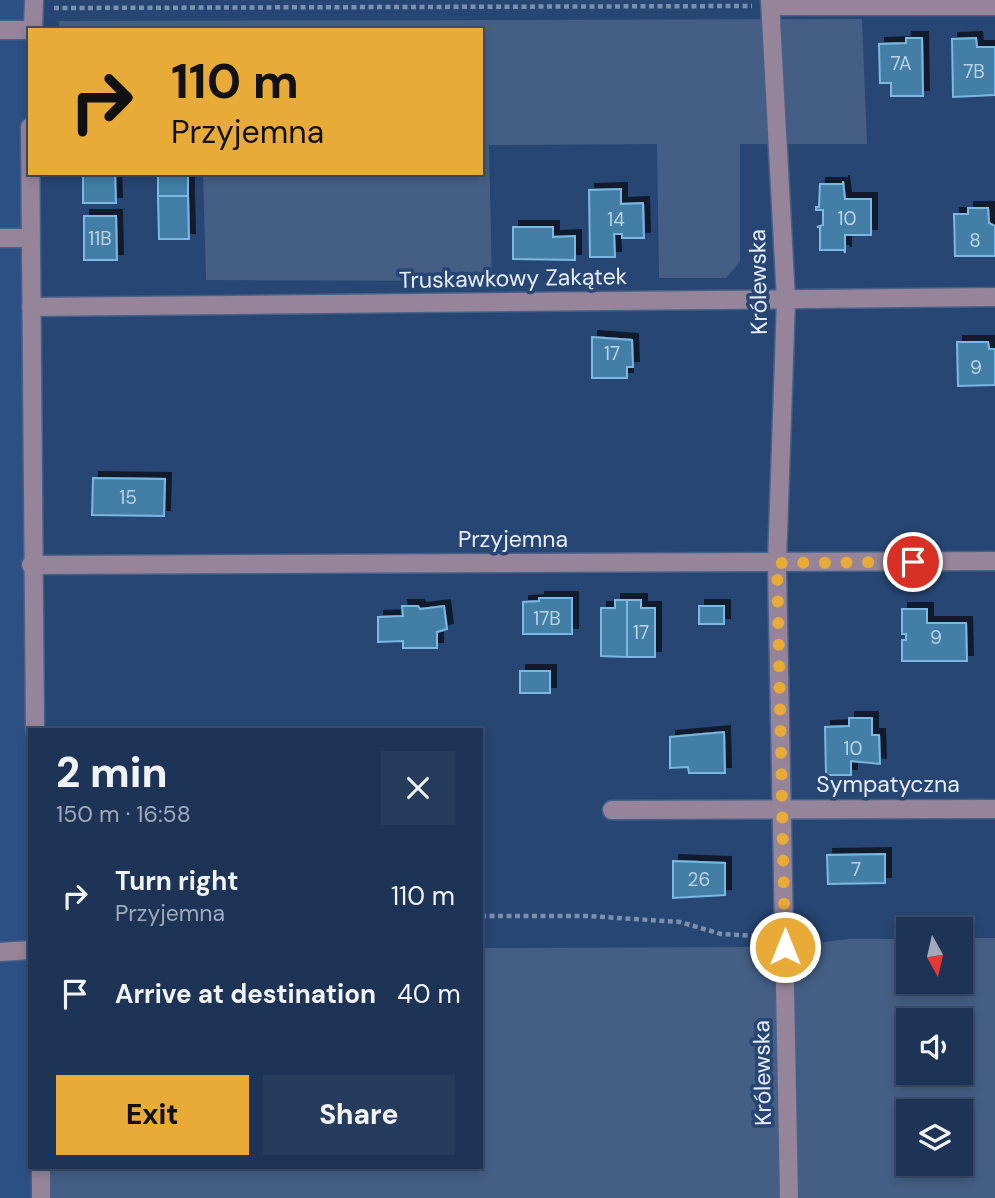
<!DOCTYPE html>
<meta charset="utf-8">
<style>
body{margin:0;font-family:"DM Sans",sans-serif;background:#253c5c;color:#f1f3f6;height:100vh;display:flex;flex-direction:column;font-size:26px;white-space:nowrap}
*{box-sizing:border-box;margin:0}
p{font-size:23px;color:#a0aab9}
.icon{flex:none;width:38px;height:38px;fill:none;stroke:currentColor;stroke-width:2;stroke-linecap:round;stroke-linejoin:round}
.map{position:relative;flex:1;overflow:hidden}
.side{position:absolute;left:28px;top:728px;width:455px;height:441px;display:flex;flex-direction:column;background:#1d3456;border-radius:0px;box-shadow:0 4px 10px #0003,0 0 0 2px #3b4f6c}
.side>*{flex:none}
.hud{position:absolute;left:28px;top:28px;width:455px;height:147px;border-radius:0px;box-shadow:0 4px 10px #0003,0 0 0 2px #3b4f6c;background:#e9ab38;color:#111;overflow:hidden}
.needle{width:46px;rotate:172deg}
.buttons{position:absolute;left:896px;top:917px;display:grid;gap:14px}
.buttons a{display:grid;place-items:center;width:77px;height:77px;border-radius:0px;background:#1d3456;box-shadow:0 4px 10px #0003,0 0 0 2px #3b4f6c;font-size:35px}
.pin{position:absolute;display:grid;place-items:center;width:60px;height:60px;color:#fff;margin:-30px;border:4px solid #fff;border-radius:50%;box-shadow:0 2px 7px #0007}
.me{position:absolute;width:77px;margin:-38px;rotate:0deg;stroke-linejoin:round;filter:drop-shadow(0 0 5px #0008)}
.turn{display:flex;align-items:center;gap:24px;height:147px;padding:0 28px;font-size:32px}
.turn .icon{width:91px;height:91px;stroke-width:2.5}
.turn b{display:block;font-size:49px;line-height:60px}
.round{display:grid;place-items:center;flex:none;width:74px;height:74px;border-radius:0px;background:#253c5c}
.overview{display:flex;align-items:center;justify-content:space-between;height:119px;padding:0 28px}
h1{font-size:42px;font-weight:800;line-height:52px}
.primary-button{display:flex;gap:14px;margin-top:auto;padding:14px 28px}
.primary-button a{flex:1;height:80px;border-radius:0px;background:#e9ab38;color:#111;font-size:28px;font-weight:800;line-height:80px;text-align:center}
.primary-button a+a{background:#253c5c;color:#f1f3f6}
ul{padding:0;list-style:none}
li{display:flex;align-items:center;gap:21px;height:98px;padding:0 28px}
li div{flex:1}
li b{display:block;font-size:26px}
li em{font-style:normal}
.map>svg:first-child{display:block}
.built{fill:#2d5084}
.green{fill:#445e85;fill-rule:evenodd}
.building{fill:#427ea5;stroke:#7bb8e1;stroke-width:2;filter:url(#shadow)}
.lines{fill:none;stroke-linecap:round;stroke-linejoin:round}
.minor-casing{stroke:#466189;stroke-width:21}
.path{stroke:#7b90ae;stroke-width:4.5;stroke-dasharray:5 3.5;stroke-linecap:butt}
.minor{stroke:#95849a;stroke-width:18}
.route{stroke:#e9ab38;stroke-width:12;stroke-dasharray:0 21.6}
.labels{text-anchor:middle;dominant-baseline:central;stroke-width:7;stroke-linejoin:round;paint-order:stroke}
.number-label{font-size:19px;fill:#bed2e5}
.street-label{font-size:23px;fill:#e7eefa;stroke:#274673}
</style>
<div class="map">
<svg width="995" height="1198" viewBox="0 0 995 1198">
<defs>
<filter id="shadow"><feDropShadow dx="6" dy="-6" stdDeviation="0" flood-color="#0009"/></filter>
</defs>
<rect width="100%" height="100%" fill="#274673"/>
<path class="built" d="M0,0H29L30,1167H38L39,1198H0Z"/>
<path class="green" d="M862,19L867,144H740V262L726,278H659L657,144L489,145L492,281L206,280L203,173H481V30H59V21Z
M961,938H995V1198H41V1167H481V948L785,947L848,939H908V982H961ZM908,1020H961V1073H908ZM908,1111H961V1164H908Z"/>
<path class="building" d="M906,38H922L923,96H891V83H880L879,44L906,43Z
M976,38L977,47H995V95L953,97L952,39Z
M83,173H115L116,203H83Z
M158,173H188V196H158Z
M843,181L845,199H871V235H845V253L844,250H820V227H817L823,225V210H816V207H819L820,184H843Z
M621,189V204L643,203L644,238H622V234H614L615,257H590L589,190Z
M158,196H188L189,239H159Z
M968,208H988L989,223L995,226V256H955L954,214H968Z
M84,216H116L117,260H84Z
M513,227H553V237L575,236V260L513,259Z
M592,337L632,340L633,367H627V378H592Z
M957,342H988L989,349H995V385L958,386Z
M93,478L165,479L164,516L92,515Z
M539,598H572V634H523V602L539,601Z
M615,600H627V657L601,656V608H615Z
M627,600H641V608H655V657H627Z
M402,606H418L420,609L444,606L447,629L437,632V648H403V641L378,642V617L403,616Z
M699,606H724V624H699Z
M902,609H927V623H966L967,661H902V640H906V634H902Z
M520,671H550V693H520Z
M849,718H872V735H879L880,764L851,761V775H826L825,727L849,726Z
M724,732L725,773H689L688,767L670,768V737Z
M885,854V883L828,884L827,855Z
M673,861L725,863V895L673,898Z"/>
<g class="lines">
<g class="minor-casing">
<path id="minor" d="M770,0L786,300L777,563L789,1198
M771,6H995
M0,30H30
M33,30L34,0
M30,127L35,730
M0,238H28
M31,307L995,297
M31,565L995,561
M612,810L995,809
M0,952L30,950
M41,1167V1198"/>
</g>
<path class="path" d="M54,8L752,6
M481,916H588L680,922L721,934L754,936L765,932"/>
<use href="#minor" class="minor"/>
</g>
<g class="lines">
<path class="route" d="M785,947L777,563L913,562"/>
</g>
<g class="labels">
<g class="number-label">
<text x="901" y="63">7A</text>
<text x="974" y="71">7B</text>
<text x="847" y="218">10</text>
<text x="616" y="219">14</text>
<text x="100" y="238">11B</text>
<text x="975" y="240">8</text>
<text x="612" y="353">17</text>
<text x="976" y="367">9</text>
<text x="128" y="497">15</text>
<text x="547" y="618">17B</text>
<text x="641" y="632">17</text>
<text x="936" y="637">9</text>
<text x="853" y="748">10</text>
<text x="856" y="869">7</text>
<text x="699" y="879">26</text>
</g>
<g class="street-label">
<text transform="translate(513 278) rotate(-1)">Truskawkowy Zakątek</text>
<text transform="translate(758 282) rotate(-91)">Królewska</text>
<text x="513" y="539">Przyjemna</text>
<text x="888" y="784">Sympatyczna</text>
<text transform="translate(762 1073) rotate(-91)">Królewska</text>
</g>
</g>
</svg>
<div class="buttons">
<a><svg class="needle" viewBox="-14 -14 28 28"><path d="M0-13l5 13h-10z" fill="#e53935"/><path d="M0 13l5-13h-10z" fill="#a0aab9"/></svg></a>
<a><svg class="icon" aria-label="sound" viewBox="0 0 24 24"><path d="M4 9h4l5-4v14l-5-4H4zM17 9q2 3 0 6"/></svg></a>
<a><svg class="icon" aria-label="layers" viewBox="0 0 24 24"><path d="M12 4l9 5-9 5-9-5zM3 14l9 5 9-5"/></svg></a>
</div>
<div class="pin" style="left:913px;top:562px;background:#d93025"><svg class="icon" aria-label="arrive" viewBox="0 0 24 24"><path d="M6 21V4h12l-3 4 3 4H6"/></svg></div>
<svg class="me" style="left:785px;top:947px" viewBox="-20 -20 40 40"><circle r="17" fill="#e9ab38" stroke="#fff" stroke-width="3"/><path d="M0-11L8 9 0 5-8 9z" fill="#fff"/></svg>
<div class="hud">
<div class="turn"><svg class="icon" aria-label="right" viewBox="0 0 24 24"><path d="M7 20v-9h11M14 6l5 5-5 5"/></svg><div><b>110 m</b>Przyjemna</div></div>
</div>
<section class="side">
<div class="overview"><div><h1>2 min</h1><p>150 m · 16:58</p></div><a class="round"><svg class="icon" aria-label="close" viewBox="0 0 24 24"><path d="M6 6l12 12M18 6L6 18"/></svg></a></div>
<ul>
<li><svg class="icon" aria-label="right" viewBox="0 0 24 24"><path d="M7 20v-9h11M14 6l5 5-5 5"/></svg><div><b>Turn right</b><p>Przyjemna</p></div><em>110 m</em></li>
<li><svg class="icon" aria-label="arrive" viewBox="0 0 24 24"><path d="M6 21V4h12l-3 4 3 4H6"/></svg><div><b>Arrive at destination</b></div><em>40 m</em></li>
</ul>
<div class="primary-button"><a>Exit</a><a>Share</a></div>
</section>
</div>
